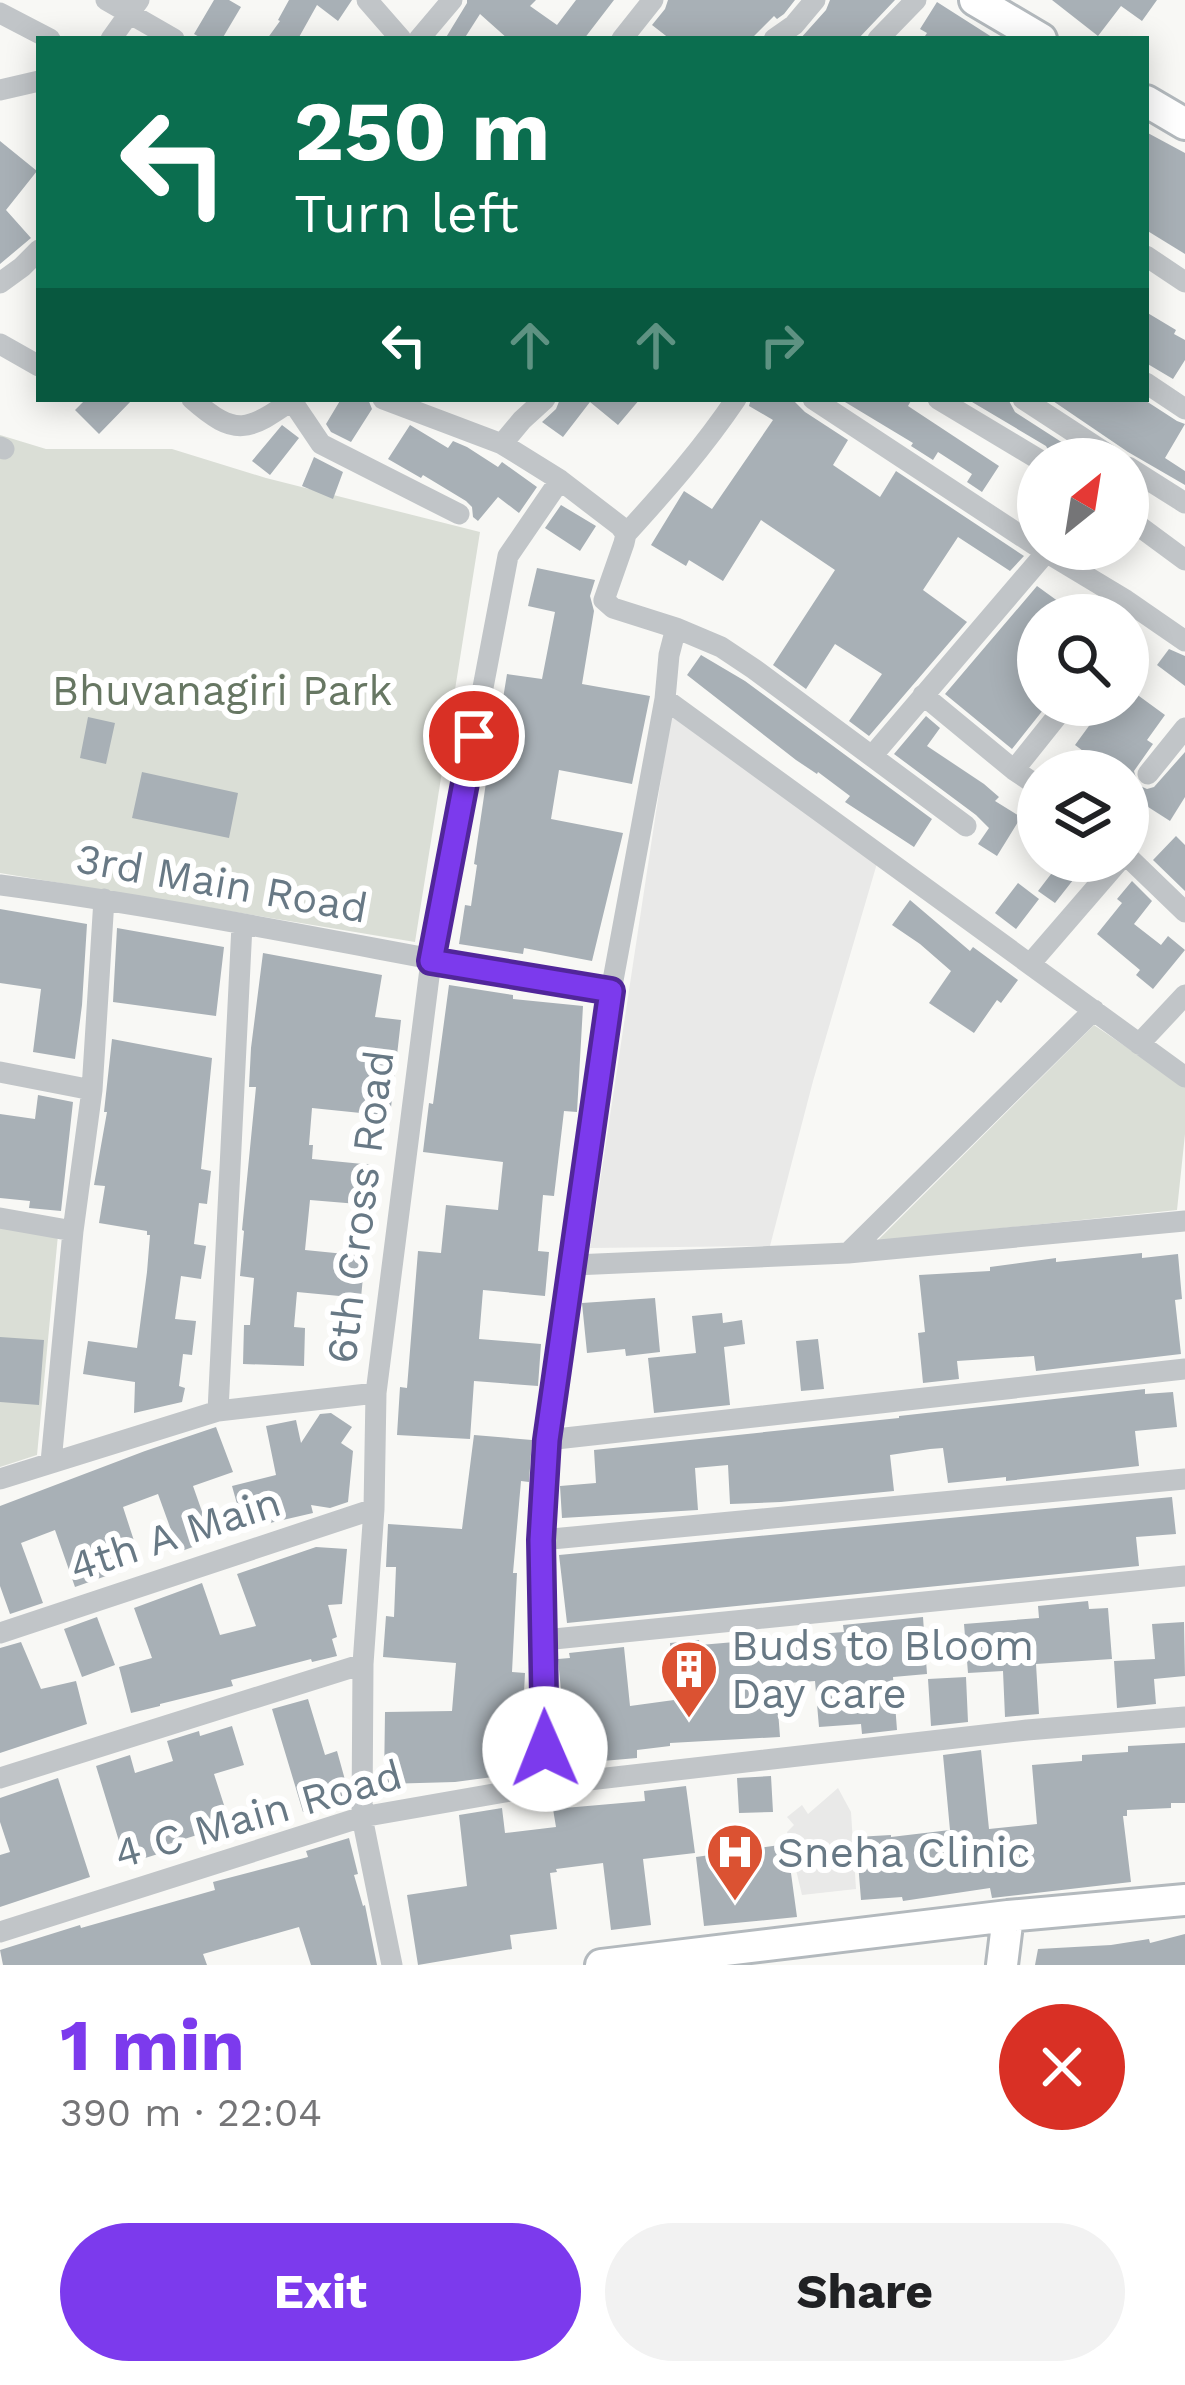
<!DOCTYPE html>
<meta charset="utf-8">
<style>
body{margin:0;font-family:"Work Sans",sans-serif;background:#f2f2f2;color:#202124;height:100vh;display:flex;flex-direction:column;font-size:45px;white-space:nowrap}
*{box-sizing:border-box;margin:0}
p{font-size:39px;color:#757577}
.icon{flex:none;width:66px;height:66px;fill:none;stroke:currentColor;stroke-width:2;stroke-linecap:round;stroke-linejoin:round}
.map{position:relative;height:1965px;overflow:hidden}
.side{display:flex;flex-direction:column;background:#fff;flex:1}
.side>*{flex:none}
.top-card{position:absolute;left:36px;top:36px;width:1113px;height:366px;border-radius:0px;box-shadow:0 6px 30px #0003;background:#0b6e4f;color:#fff;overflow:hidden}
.needle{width:78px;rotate:30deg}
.controls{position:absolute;left:1017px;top:438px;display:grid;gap:24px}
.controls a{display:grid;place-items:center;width:132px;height:132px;border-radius:50%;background:#fff;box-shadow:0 6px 30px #0003;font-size:60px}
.pin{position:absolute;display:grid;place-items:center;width:102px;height:102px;color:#fff;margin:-51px;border:6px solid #fff;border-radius:50%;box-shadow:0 3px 12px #0007}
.me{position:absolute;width:132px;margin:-66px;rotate:359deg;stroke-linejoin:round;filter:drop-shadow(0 0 9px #0008)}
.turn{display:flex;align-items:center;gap:42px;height:252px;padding:0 60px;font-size:54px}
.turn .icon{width:156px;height:156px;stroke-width:2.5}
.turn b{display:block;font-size:84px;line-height:102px}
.lanes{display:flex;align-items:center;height:114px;padding:0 60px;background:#0003;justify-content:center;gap:60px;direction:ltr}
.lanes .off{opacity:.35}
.round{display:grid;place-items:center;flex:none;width:126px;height:126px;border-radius:63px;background:#f2f2f2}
.head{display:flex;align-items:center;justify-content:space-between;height:204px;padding:0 60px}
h1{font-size:72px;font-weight:700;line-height:90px;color:#7c3aed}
.cta{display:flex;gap:24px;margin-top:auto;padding:24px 60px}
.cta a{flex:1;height:138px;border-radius:72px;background:#7c3aed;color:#fff;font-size:48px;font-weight:700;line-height:138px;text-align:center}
.cta a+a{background:#f2f2f2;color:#202124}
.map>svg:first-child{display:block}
.built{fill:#e9e9e8}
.green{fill:#daded6}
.building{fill:#a8b0b6}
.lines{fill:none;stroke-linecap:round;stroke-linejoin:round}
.secondary-casing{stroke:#b3b9bd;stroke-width:36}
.street{stroke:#c1c5c8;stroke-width:21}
.secondary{stroke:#fff;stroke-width:30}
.route-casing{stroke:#51269a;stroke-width:30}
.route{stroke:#7c3aed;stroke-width:21}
.labels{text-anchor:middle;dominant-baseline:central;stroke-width:12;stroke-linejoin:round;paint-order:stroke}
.park-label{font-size:42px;fill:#677763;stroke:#fff}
.street-label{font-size:42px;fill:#687985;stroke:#fff}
.poi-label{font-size:42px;fill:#687985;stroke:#fff;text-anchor:start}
</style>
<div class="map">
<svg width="1185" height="1965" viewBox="0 0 1185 1965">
<rect width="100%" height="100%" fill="#f8f8f5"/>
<path class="built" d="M671,713L878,860L813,1081L770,1246L590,1248Z
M838,1788L851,1812L856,1889L802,1895L787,1832L794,1825L787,1817L802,1805L808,1814Z"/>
<path class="green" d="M0,435L46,449H172L266,478L480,532L415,942L0,873Z
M1094,1025L1185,1087V1134L1177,1210L877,1241Z
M0,1225L58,1235L37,1455L0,1467Z"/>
<path class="building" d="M214,0H229L241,7L222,39H203L194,34Z
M289,0H352L338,21L317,5L298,39H267L280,21L278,20Z
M467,0H536L530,6L557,25L576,0H614L584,39H508L480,14L464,39H445L467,3Z
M668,0H795L784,14L777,19L774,16L751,39H670L652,25L665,9Z
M830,0H895L858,39H800L826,10Z
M1052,0H1157L1142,21L1121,6L1098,36Z
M937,2L995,39H923L927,33L920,29Z
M1146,132L1185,153V254L1146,230Z
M0,141L37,171L6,210L31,238L0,264Z
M1146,312L1176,330L1174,334L1185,340V360L1173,379L1146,363Z
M86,399H133L99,434L75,410Z
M341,399H368L372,409L351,442L331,432L326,424Z
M560,399H640L618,425L590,402L563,437L542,422L556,409Z
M751,399H792L805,412L848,440L833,465L880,497L896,471L1024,556L1010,571L958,537L923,590L967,622L869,736L849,721L882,674L835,644L806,689L773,665L835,570L761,520L723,581L689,560L686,566L651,545L684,491L712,509L773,420L749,406Z
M840,399H912L908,406L999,466L982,492L967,482L972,474L938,452L933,460L911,446L913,443Z
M967,399H1008L1015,412L1077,452L1072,459H1053L1046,446Z
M1050,399H1143L1177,421L1185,424L1165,458L1185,471V485L1128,452Z
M282,425L299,438L270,475L252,461Z
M410,425L448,448L453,441L467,447L498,467L502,462L537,487L519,513L498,497L478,521L473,517L472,507L466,501L423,475L421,478L388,459Z
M314,457L343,472L333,499L302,486Z
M561,505L596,526L580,551L545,528Z
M537,568L595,580L590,596L594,611L582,684L650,696L632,784L559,770L551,819L623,833L592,961L524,948L523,954L459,944L465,905L471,906L477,865L474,864L488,769L499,771L507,718L500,717L507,674L542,679L555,612L528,606Z
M1037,586L1077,615H1038V705H1047L1012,749L945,694Z
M1169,649L1185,656V686L1157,665Z
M701,655L745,681L932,819L914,847L845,802L850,796L818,772L817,774L796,760L687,675Z
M1128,688L1165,715L1147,740L1153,744L1134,771L1138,785L1147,789L1154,787L1185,752V797L1170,821L1145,805L1128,825V771H1110L1075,745L1094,719L1081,708V705H1128Z
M926,716L940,728L927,746L984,784L999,797L995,801L1021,817L997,856L978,844L989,828L976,815L894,754Z
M88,717L115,723L106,764L80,758Z
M142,772L238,793L229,838L132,818Z
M1176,836L1185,845V891L1153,860Z
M1061,861H1088L1055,903L1038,891Z
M1132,881L1152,901L1134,924L1161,945L1168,936L1185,950L1153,989L1136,975L1140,970L1097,934L1122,903L1117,899Z
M1018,883L1039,899L1016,929L995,913Z
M910,900L970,951L973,947L1018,980L1001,1003L997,1000L974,1033L929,1003L951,971L920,944L892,925Z
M0,909L87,924L82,1005L75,1059L33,1052L41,989L0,983Z
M117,928L224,947L216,1016L113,1002Z
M263,953L382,975L375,1017L401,1020L390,1116L312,1108L309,1145H313L312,1159L373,1165L370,1205L310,1200L305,1250L365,1256L361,1298L297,1292L294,1327L305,1328L304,1366L243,1364L244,1325H250L254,1278L240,1276L244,1231L242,1230L256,1087H249L251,1048Z
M449,985L513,995V999L583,1006L577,1112L564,1111L554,1196L543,1195L538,1251L549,1252L545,1296L483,1290L479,1339L541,1344L538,1386L474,1381L470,1439L397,1435L400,1387L407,1388L418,1251L441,1253L446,1205L498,1210L503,1162L423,1152L429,1103L433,1104Z
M112,1039L212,1058L201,1169L211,1171L207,1204L199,1203L194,1244L206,1246L201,1279L181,1276L175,1319L196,1321L192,1355L183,1354L179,1386L185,1388L182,1402L134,1413L135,1382L83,1374L88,1341L137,1348L147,1272L150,1235H147V1231L99,1223L105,1186L94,1185L107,1112H104Z
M38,1095L73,1102L61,1211L29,1208L30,1201L0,1198V1114L35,1119Z
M1142,1253V1258L1178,1254L1182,1299L1175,1300L1181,1354L1036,1371L1034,1356L957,1361L959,1379L923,1383L918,1333L925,1332L919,1275L990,1271V1267L1056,1258V1262Z
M655,1298L660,1352L626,1356L625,1349L587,1353L582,1303Z
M722,1313L723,1323L742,1320L745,1344L724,1347L730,1405L654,1413L648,1358L696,1353L692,1316Z
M0,1337L44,1340L39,1405L0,1402Z
M818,1339L824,1389L801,1391L796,1341Z
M1145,1389V1394L1173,1392L1177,1427L1135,1431L1139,1466L1006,1481V1477L948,1483L943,1448L930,1449L890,1455L894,1491L781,1502L730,1504L728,1465L695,1468L698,1510L562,1518L560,1486L596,1483L594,1450L899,1418V1416L926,1413Z
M331,1413L352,1427L341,1443L353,1451L348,1502L330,1508L311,1505L313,1513L244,1529L232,1486L276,1475L266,1426L296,1420L301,1443L320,1414Z
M216,1427L233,1472L193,1486L212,1540L179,1552L158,1494L123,1507L137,1550L101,1563L106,1576L75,1587L55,1530L21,1543L43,1603L10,1614L0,1586V1506L145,1451Z
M474,1435L532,1440L529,1482L521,1481L513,1573H517L512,1672L525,1673L523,1712L530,1772L455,1782L384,1784L385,1712L452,1711L456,1663L383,1657L386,1616L394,1617L396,1567H386L388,1524L462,1529Z
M1172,1497L1176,1534L1136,1537L1139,1566L567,1623L559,1555Z
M316,1547L347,1549L342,1604L328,1605L337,1637L332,1639L337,1656L312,1662L311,1659L269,1670L231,1680L233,1686L160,1704V1706L131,1713L119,1667L152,1658L134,1608L202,1583L220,1635L256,1626L237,1574Z
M1088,1601L1089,1609L1108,1608L1112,1659L1036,1664L1039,1714L1005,1717L1003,1671L968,1673L964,1624L1039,1618L1038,1606Z
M97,1617L115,1665L82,1677L64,1629Z
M923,1617L927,1674L893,1677L897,1730L862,1734L861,1724L819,1727L815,1681L776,1684L780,1737L670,1743V1746L637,1750V1758L568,1764L558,1659L570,1658L569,1653L624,1647L630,1706L674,1700L670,1643L699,1640L700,1645L781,1638V1643L819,1640L818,1634L844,1632L843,1625Z
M1184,1622L1185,1676L1154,1679L1156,1704L1117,1708L1114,1661L1155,1659L1152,1624Z
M21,1642L41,1689L76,1681L87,1724L0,1753V1648Z
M966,1677L968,1722L931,1726L928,1679Z
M308,1699L325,1755L337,1751L347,1787V1801L303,1812L272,1709Z
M232,1726L244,1765L214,1774L233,1833L200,1843L197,1835L156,1848L158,1854L126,1864L96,1766L130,1755L135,1773L173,1761L167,1741L199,1731L200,1736Z
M1185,1743V1803H1171V1808L1127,1810V1816H1123L1131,1882L992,1898L990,1888L903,1901L902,1897L861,1900L856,1837L891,1835V1837L950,1830L943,1755L981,1750L989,1829L1037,1824L1032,1765L1082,1761V1755L1128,1752V1746Z
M771,1776L773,1812L739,1813L737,1778Z
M58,1778L90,1877L0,1907V1855L10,1852L0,1822V1798Z
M686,1786L695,1853L643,1859L651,1925L611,1930L603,1863L556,1869L557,1872L550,1873L557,1929L510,1935L512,1949L418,1965L407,1895L467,1886L459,1815L502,1808L505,1833L556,1827L553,1809L645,1801L644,1791Z
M349,1838L358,1874L354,1875L363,1906L365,1905L377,1965H311L299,1927L203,1954L207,1965H3L0,1950L80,1925L81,1928L215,1890L213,1882L308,1857L306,1851Z
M787,1844L797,1917L704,1926L696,1857Z
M1185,1934V1965H1035L1038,1949L1111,1945L1149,1939L1150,1943Z"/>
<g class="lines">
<g class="secondary-casing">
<path id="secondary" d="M975,0L1041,39
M1146,101L1185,124
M601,1965L1008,1916L1185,1900
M1002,1965L1008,1916"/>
</g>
<path class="street" d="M106,0L174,39
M367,0L401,39
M0,13L50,39
M111,39L139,0
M419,39L452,0
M622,39L653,0
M774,39L794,25L815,0
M878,39L916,0
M0,90L39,81
M1146,256L1185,282
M0,283L22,267L39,250
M0,344L39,366
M1146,383L1185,409
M192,399C236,438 248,431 294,399
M383,399L502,444L560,480L620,526L626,534L624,543L604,600L613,608L676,628L669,655L665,699L611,991L547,1440L541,1540L545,1785
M813,399L1038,547
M938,399L1038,459
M1023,399L1115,459
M292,401L321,444L459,514
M502,444L522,420L545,399
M0,447L4,449
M1128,467L1185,503
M1128,518L1185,560
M626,534C666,490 703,448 736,399
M1041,549L1124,599L1185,641
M676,628L721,647L754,669L966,826
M923,695L1014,770L1038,786
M665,699L1185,1077
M872,756L1049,549
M1014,770L1066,705
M1148,774L1185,728
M1128,857L1185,912
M0,885C205,912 407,957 611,991
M1030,964L1119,861
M1139,1044L1185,995
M0,1072L92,1090
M0,1218L73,1231
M848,1253L1094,1010
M574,1265L848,1253L1185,1221
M218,1411L242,925
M547,1440L1185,1369
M51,1462L73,1231L92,1090L104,899
M0,1479L218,1411L376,1393
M541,1540L1185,1479
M0,1633L374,1509
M544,1640L1185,1576
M0,1778L363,1664
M0,1932L362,1817L545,1785L1027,1730L1185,1717
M392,1965L362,1817L363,1664L374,1509L376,1393L431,961L508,556L560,480"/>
<use href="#secondary" class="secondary"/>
</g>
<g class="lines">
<g class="route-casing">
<path id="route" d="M474,736L431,961L611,991L547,1440L541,1540L545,1749"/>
</g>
<use href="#route" class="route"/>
</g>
<defs>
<g id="building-pin" transform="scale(3)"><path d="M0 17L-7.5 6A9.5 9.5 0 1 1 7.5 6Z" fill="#db5232" stroke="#fff"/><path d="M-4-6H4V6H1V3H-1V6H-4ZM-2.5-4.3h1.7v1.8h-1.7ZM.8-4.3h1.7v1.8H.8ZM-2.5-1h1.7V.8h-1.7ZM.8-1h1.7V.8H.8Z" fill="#fff"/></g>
<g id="hospital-pin" transform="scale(3)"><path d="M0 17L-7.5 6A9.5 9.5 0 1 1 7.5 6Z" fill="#db5232" stroke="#fff"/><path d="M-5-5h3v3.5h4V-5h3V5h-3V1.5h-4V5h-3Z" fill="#fff"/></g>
</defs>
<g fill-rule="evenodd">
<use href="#building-pin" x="689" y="1669"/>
<use href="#hospital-pin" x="735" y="1852"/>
</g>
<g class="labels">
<g class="park-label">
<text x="222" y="690">Bhuvanagiri Park</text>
</g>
<g class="street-label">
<text transform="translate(222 883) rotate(10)">3rd Main Road</text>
<text transform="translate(360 1207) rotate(-83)">6th Cross Road</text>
<text transform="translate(175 1534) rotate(-18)">4th A Main</text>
<text transform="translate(258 1814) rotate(-16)">4 C Main Road</text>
</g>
<g class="poi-label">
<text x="731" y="1645">Buds to Bloom<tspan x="731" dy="48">Day care</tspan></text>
<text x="777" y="1852">Sneha Clinic</text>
</g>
</g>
</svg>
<div class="controls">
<a><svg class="needle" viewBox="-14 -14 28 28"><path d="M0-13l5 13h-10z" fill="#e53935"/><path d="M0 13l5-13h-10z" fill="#757577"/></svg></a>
<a><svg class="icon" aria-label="search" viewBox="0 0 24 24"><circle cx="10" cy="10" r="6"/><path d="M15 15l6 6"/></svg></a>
<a><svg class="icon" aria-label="layers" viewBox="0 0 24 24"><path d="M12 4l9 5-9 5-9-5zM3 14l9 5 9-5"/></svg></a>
</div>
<div class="pin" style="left:474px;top:736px;background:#d93025"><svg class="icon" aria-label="arrive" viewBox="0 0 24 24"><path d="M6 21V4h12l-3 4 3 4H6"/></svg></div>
<svg class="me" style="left:545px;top:1749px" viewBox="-20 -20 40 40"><circle r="19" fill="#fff"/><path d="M0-13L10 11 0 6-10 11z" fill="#7c3aed"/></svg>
<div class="top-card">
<div class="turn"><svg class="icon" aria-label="left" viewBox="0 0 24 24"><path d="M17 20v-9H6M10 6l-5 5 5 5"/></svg><div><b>250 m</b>Turn left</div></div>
<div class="lanes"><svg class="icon" aria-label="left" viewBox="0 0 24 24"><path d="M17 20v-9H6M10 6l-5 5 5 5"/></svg><svg class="icon off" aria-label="ahead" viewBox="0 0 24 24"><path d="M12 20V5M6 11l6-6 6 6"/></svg><svg class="icon off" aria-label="ahead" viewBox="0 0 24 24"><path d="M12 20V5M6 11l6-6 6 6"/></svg><svg class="icon off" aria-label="right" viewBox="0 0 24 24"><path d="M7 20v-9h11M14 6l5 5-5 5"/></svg></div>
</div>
</div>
<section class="side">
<div class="head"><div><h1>1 min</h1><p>390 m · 22:04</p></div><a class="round" style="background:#d93025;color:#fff"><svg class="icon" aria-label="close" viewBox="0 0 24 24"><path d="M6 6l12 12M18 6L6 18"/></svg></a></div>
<div class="cta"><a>Exit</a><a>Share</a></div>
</section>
